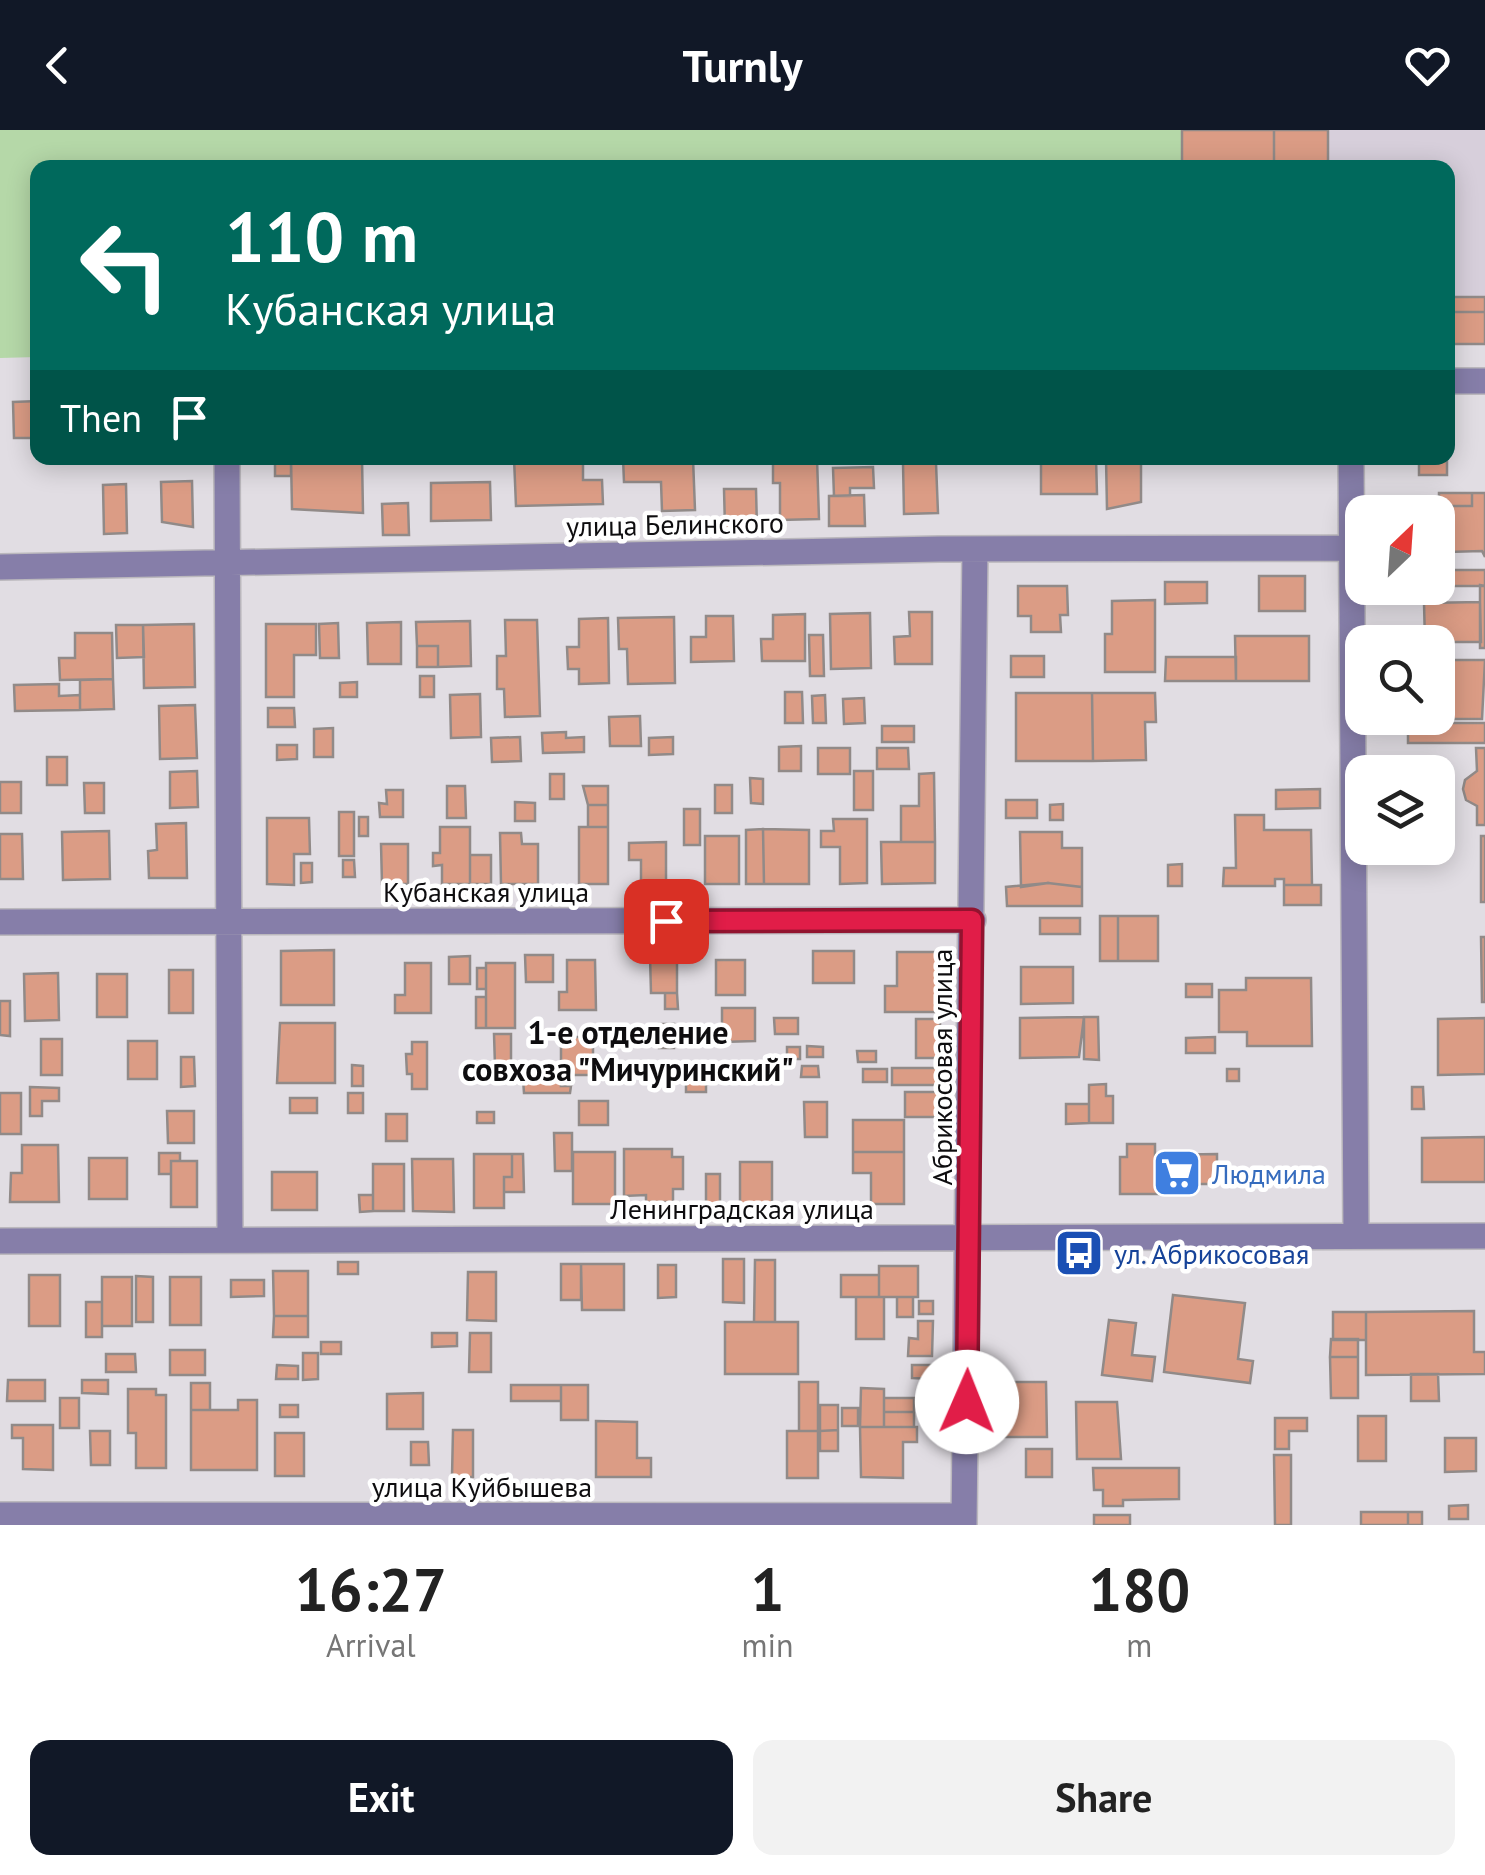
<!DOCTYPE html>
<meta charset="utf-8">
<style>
body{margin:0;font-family:"PT Sans",sans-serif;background:#f2f2f2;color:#222;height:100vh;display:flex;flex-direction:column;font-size:38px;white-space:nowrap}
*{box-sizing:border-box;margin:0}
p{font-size:32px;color:#767676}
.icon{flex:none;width:55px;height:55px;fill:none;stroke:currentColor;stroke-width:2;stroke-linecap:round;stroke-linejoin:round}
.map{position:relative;height:1395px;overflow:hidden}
.drawer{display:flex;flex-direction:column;background:#fff;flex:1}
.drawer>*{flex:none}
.banner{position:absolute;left:30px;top:30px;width:1425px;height:305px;border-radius:20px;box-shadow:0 5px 25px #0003;background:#00695c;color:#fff;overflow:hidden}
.needle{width:65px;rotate:25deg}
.controls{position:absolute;left:1345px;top:365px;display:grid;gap:20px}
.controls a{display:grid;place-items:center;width:110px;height:110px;border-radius:20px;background:#fff;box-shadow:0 5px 25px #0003;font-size:50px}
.pin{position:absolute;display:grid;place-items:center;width:85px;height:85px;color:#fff;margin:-42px;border-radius:20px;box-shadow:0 5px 15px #0006}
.me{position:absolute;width:110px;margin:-55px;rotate:1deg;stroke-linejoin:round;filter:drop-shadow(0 0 8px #0008)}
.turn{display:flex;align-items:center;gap:35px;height:210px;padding:0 30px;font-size:45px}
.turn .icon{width:130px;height:130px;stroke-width:2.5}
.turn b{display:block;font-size:70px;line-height:85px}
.then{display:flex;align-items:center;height:95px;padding:0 30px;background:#0003;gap:20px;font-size:38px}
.eta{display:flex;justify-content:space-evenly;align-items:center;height:170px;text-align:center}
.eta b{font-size:60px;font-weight:600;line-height:70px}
.action{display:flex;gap:20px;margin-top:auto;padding:20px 30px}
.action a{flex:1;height:115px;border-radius:20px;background:#111827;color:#fff;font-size:40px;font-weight:600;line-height:115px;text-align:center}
.action a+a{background:#f2f2f2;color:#222}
header{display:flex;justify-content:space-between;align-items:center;height:130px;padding:0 30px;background:#111827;color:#fff;font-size:45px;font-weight:600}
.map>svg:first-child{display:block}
.built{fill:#d7cfdb}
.green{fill:#b5d8a8}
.building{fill:#db9c85;stroke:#918a88;stroke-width:2.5}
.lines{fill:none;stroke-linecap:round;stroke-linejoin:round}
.minor-casing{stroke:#bbb8bd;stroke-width:28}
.minor{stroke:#867ea9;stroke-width:25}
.route-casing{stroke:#92132f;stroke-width:25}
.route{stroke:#e11d48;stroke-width:18}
.labels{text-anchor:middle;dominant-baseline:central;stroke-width:9;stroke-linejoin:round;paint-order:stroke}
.street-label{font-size:28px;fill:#0e0d0f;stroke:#fff}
.shop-label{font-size:28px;fill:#366cbe;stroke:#fff;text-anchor:start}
.transit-label{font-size:28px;fill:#164399;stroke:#fff;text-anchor:start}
.quarter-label{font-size:32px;font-weight:bold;fill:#0e0d0f;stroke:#fff}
</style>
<header><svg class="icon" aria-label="back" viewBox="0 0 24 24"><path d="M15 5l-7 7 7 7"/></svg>Turnly<svg class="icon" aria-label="heart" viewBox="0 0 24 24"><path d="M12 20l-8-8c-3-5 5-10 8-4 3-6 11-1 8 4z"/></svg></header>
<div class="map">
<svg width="1485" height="1395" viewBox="0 0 1485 1395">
<rect width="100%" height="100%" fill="#e1dde3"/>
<path class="built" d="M1182,0H1485V214H1448V38H1182Z"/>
<path class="green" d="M0,0H1182V37L38,38L37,227L0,228Z"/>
<path class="building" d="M1182,0H1274V38H1182Z
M1274,0H1328V38H1274Z
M1448,167H1485V182H1448Z
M1448,182H1485V214H1448Z
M38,271V308H14L13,272Z
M275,328H291V346H275Z
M291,328H362L363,383L292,379Z
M514,328H583V350H602L603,374L516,376Z
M623,328H693L695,380L662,381L661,352H624Z
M817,328L819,389L780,390V353H773V329Z
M1041,328H1096L1097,364H1041Z
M1106,328H1141V372L1107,379Z
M1419,328H1447V345H1419Z
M903,333H936L938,383L904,384Z
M873,337L874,358H850V366H834L833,338Z
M192,351L193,397L162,392L161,352Z
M490,352L491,390L431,391V353Z
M126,354L127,403L104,404L103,355Z
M724,359H756L757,398H725Z
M1439,363H1472V376H1447V385H1439Z
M1472,363H1485V427L1482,421L1447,422V376H1472Z
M864,365L865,396H829V366Z
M408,373L409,405H383L382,374Z
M1438,440H1485V456H1438Z
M1259,446H1305V481H1259Z
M1165,452H1207V473L1165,474Z
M1480,455L1485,456V518H1480Z
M1018,456H1067L1068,485H1060L1061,502H1031V486H1018Z
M1155,470V542H1105V504H1112V471Z
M1480,472L1481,512H1425L1424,473Z
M909,482H932V534H895L894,507L910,506Z
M870,483L871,538L831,539L830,484Z
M805,484V531H762L761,509H773V485Z
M706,486H733L734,531L691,532V507H706Z
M674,487L675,553L628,554L627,519H619L618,488Z
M608,488L609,553L579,554V539H568L567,517H579V489Z
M505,490H537L540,586L505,587L504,559H497V526H506Z
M470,491L471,536L438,537V516H417L416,492Z
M401,492V534H368L367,493Z
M338,493L339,528H320L319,494Z
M194,494L195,557L144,558L143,495Z
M266,494H316V525H294V567H266Z
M116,495H143L144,527L117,528Z
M75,503H112L113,549L60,550L59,528H75Z
M809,505H823L824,546H810Z
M1235,506H1309V551H1236Z
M417,516H438V537H417Z
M1011,526H1044V547H1011Z
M1166,527H1236V551H1165Z
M1438,530H1485L1482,589H1433L1438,588Z
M420,546H434V567H420Z
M113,549L114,579L80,580V550Z
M357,552V567H340V553Z
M59,554V566L80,565V580L15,581L14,555Z
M785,562H802L803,593H785Z
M1016,563H1092L1093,631H1016Z
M1092,563H1155L1156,592H1145L1146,630L1093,631Z
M480,564L481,607L451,608L450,565Z
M825,565L826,593H813L812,566Z
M864,568L865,593L844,594L843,569Z
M195,575L197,628L160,629L159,576Z
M268,578H294L295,597H268Z
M640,586L641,616H610L609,587Z
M1408,593H1485V613H1408Z
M882,596H914V612H882Z
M333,598V627H314V599Z
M566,602V608L584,607V622L543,623L542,603Z
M520,607L521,631L492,632L491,608Z
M673,607V624L649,625V608Z
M277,615H297V629L277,630Z
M801,616V641H779V617Z
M818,618H850V644H818Z
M877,618H908L909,639H877Z
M1476,618H1485V695H1477V676L1466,670L1463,659L1465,650L1477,641Z
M47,627H67V655H47Z
M197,641L198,677L170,678V642Z
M854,641H873V680H854Z
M934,643L935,712H901V676H919V644Z
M550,644H564V669H550Z
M750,648L763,649V674L751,673Z
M0,652H21V683H0Z
M84,653H104V683H85Z
M715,655H732V683H715Z
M447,656H465L466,688H447Z
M583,656H608V675H588Z
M1320,659V678L1276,679V660Z
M386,660H403V687H380L379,673L387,674Z
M1006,670H1037V688H1006Z
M515,672L535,673V691H515Z
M1063,674V690H1050V675Z
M588,675H608V697H588Z
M684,679H700V715H684Z
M339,682H354V726H339Z
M1235,685H1264V700H1311L1312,755H1284V749H1275V756H1223L1224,738H1236Z
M359,687H368V706H359Z
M267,688H309L310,724H294V755L267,754Z
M833,689H867V753L840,754V717H821V701H834Z
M186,693L187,748H149L148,721L157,720L156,694Z
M440,697H470V754H442V735L433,736V723H440Z
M579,697H608V754H579Z
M763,699L809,700V754H764Z
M763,699L764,754H746V700Z
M109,701L110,749L63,750L62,702Z
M1020,702H1062V718H1082V757L1048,753L1021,757Z
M500,703H521L522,714H538V754H501Z
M0,704H22L23,749H0Z
M705,706H739V754H705Z
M1481,706H1485V772H1481Z
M666,712V754H641V730H629V713Z
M881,712H935V753L882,754Z
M381,714H408V754H382Z
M470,725H491V754H470Z
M343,730H354L355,747H343Z
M301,733H312V752L301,753Z
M1182,734V756H1168V735Z
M1048,753L1082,757V776H1007L1006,757Z
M1284,755H1321V775H1284Z
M1100,786H1118V831H1100Z
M1118,786H1158V831H1118Z
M1040,788H1080V804H1040Z
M1481,807H1485V872H1482Z
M334,820V875H281V821Z
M813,821H854V853H813Z
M897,822H940V882H885V856H897Z
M525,825H553V852H526Z
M470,826V854H449V827Z
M650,826L677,827V863H651Z
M567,830H595L596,880H559V862H567Z
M716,830H745V865H716Z
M405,833H431V883H395V865H405Z
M486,833H515V898H486Z
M1021,837H1073V873L1021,874Z
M477,838H486V859H477Z
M169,840H193V883H169Z
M58,843L59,890L25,891L24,844Z
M97,844H127V887H97Z
M1246,848H1311L1312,916H1247V902H1219V860H1246Z
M1186,854H1212V867H1186Z
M665,863H677L678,879H665Z
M476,867H486V898H476Z
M0,871H10V906L0,905Z
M722,878H755V911L722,912Z
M1084,887L1079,927L1020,928V888Z
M1084,887H1098L1099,930L1084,929Z
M774,888H798V904H775Z
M1485,888V944L1438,945V889Z
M916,889H940V928H916Z
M280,893H335V953H277Z
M659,894H674V918H659Z
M494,904H511V936H495Z
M561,907H593V945H561Z
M1215,907V923H1186V908Z
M41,909H62V945H41Z
M128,911H157V949H128Z
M412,912H427V959H412V944H407L406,924H412Z
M807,916L823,917V927H807Z
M787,917H800V929H787Z
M857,921H876V932H858Z
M181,927H194L195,956L181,957Z
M352,935L363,936V956H352Z
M802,936H818L819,947H801Z
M892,938H941V955H892Z
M863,939H887V952H863Z
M1227,939H1239V951H1227Z
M686,947H706V962H686Z
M523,949H562L561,956H571L570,963H524Z
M1106,954V966H1113V993H1089V955Z
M30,957L59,958V971H42V986H30Z
M1412,957H1423L1424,979H1412Z
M905,962H941V987H905Z
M0,963H21V1004H0Z
M348,963H363V983H348Z
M290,968H317V983H290Z
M579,971H608V995H579Z
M804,972H827V1007H805Z
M1066,974H1089V993L1066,994Z
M167,981H194V1013H168Z
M477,982H494V993H477Z
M386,984H407V1011H386Z
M853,990H904V1022H853Z
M554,1003H572V1041H555Z
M1485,1007V1052H1422V1008Z
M1127,1014H1155V1025L1217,1024V1054H1159V1064H1120V1027H1127Z
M22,1015H58L59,1072H10L11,1043H22Z
M624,1019H672V1027H683V1059H673V1072H646V1065L624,1066Z
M573,1022H615V1074H573Z
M853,1022H904V1074H871V1043H853Z
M159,1023H180V1031H171V1044H159Z
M474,1024H512V1047H504V1078H474Z
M512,1024H523L524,1062H504V1047H512Z
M89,1028H127V1069H89Z
M412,1029H453L454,1082L413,1081Z
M171,1031H197V1077H171Z
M740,1032H772V1074H740Z
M373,1034H404V1081H373Z
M272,1042H317V1080H272Z
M706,1044H720V1073L706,1074Z
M359,1065H373V1081L360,1082Z
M723,1129H744V1173L723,1172Z
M755,1130H775V1192H754Z
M338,1132H358V1144H338Z
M561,1134H581V1170H561Z
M581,1134H624V1180H582Z
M658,1135H676V1167L658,1168Z
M879,1136H918V1167H879Z
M273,1141H308V1186H274Z
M468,1142H496V1191L467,1190Z
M29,1145H60V1196H29Z
M841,1145H879V1167H841Z
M136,1146L153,1147V1192H136Z
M102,1147H132V1196H102Z
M170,1147H201V1195H170Z
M231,1150H264V1166L231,1167Z
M1173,1165L1245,1173L1238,1229L1253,1231L1250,1253L1164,1242Z
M856,1167H884V1209H856Z
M897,1167H913V1187H897Z
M919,1171H933V1184H919Z
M86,1172H102V1207H86Z
M1474,1181V1222H1485V1244L1366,1245V1182Z
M1333,1182H1366V1210H1333Z
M274,1186H308V1207H273Z
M1109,1190L1136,1193L1132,1225L1155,1227L1152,1251L1102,1245Z
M918,1191H933L932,1226H908L909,1208L918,1209Z
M725,1192H798V1244H725Z
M432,1203H457V1216L432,1217Z
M470,1203H491V1242H469Z
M1331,1209H1358V1227H1330Z
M321,1212H341V1224H321Z
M170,1220H205V1245H170Z
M303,1223H318V1249L303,1250Z
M106,1224H135L136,1242H106Z
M1330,1227H1358V1268H1331Z
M277,1235L298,1236V1249H276Z
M912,1235H932V1249L912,1248Z
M1411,1244H1438L1439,1271H1411Z
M8,1250H45V1271H7Z
M82,1250H108V1264L82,1263Z
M799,1252H818V1301H799Z
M1003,1252H1046L1047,1307H1003Z
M191,1253H210V1280H191Z
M511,1255H561V1271H511Z
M561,1255H588V1290H561Z
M861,1258L884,1259V1297H860Z
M128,1259H156V1265H166V1338H136V1303H128Z
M423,1263V1299H387V1264Z
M60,1268H79V1298H60Z
M884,1268H914V1282H884Z
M238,1270H257V1340H191V1280H238Z
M1076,1272H1117L1121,1329H1077Z
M280,1275H298V1287H280Z
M820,1275H838V1300L820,1301Z
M842,1278H858V1296H842Z
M884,1282H914V1297H884Z
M1358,1286H1386V1331H1358Z
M1275,1288H1307V1301H1289V1319H1275Z
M596,1291L637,1292V1328H651V1347H596Z
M12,1295H53V1340L23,1339V1308H12Z
M860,1297H917V1312H903V1348L861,1347Z
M453,1300H473V1347H452Z
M838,1300V1321H820V1301Z
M90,1301H110V1335H91Z
M787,1301H818V1348H787Z
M275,1303H304V1346H275Z
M1445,1308H1476V1341L1445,1342Z
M411,1312H428L429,1335H411Z
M1026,1319H1052V1347H1026Z
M1274,1325H1291V1395H1275Z
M1093,1338H1179V1369L1123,1370V1376H1103V1360H1094Z
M1468,1375V1389H1449V1376Z
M1361,1382H1408V1395H1361Z
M1408,1382H1422V1395H1408Z
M1094,1385H1130V1395H1094Z"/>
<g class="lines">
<g class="minor-casing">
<path id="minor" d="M1448,251H1485
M227,328L230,1110
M1351,328L1356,1106
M0,437L939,419L1352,418
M0,792L973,790
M0,1111L1485,1106
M0,1385L964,1386
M964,1395L975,419"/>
</g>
<use href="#minor" class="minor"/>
</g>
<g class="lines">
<g class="route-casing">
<path id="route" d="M666,791L972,790L967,1272"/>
</g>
<use href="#route" class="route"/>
</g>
<defs>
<g id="supermarket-square" transform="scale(2.5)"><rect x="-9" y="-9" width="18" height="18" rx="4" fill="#3f7fe0" stroke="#fff"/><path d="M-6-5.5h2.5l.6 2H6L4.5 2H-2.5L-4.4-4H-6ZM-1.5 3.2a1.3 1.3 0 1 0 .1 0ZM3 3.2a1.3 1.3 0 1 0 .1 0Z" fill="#fff"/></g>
<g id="bus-square" transform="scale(2.5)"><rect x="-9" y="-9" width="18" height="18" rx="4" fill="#1a4fb4" stroke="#fff"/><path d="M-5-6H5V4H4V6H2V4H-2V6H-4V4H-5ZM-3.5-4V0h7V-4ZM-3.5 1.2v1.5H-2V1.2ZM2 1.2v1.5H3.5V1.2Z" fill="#fff"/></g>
</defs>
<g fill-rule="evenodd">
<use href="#supermarket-square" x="1177" y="1043"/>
<use href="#bus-square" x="1079" y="1123"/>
</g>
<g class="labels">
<g class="street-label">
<text transform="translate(675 394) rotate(-1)">улица Белинского</text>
<text x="486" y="761">Кубанская улица</text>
<text transform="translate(941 937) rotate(-90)">Абрикосовая улица</text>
<text x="742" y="1078">Ленинградская улица</text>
<text x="482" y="1356">улица Куйбышева</text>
</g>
<g class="shop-label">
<text x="1212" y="1043">Людмила</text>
</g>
<g class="transit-label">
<text x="1114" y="1123">ул. Абрикосовая</text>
</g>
<g class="quarter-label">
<text x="628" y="902">1-е отделение<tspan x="628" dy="37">совхоза "Мичуринский"</tspan></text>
</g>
</g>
</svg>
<div class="controls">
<a><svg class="needle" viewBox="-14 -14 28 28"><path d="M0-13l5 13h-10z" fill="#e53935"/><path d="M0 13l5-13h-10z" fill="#767676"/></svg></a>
<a><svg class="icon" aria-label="search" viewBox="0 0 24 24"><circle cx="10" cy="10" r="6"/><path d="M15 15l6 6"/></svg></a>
<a><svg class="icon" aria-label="layers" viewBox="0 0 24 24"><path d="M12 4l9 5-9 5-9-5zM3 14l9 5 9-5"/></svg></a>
</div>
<div class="pin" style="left:666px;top:791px;background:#d93025"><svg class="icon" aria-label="arrive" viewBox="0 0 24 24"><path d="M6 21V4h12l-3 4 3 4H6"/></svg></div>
<svg class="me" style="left:967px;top:1272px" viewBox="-20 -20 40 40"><circle r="19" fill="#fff"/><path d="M0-13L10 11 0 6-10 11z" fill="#e11d48"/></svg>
<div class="banner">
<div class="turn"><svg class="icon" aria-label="left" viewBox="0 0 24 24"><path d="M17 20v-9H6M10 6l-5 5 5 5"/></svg><div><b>110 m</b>Кубанская улица</div></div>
<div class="then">Then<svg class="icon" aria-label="arrive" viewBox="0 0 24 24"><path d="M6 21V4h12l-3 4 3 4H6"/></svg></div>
</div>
</div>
<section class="drawer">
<div class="eta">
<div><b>16:27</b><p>Arrival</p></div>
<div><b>1</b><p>min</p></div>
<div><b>180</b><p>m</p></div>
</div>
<div class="action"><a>Exit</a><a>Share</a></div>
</section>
